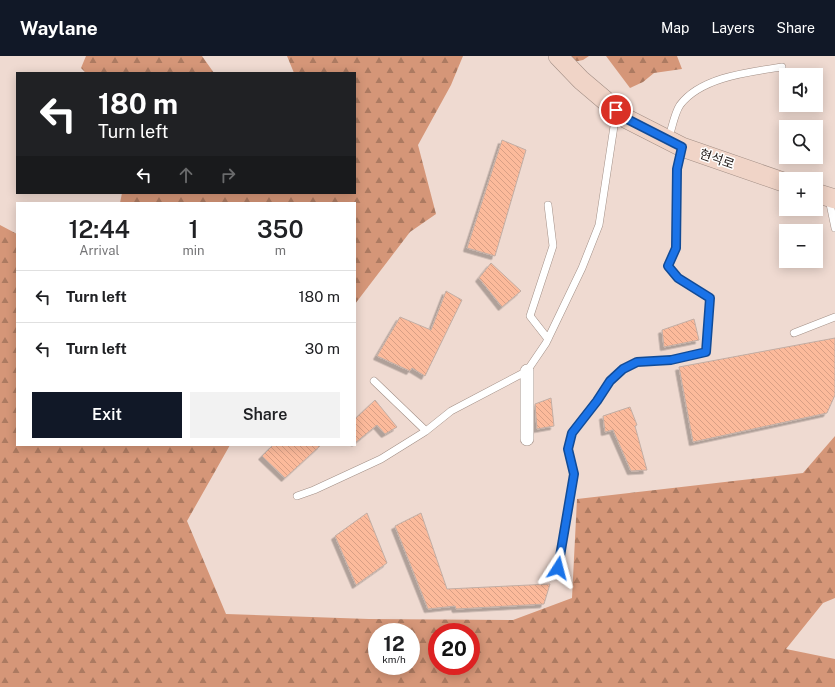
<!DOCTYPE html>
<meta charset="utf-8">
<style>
body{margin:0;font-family:"Public Sans","Noto Sans KR",sans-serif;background:#f2f2f2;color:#202124;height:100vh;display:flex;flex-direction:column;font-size:15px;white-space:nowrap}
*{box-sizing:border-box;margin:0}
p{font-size:13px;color:#757577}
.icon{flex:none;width:22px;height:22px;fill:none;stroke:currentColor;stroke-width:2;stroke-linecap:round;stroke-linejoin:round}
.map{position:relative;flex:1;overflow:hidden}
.details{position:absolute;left:16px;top:146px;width:340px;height:244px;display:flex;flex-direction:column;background:#fff;border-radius:0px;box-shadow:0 2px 10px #0003}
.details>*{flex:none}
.banner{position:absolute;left:16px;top:16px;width:340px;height:122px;border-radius:0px;box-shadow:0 2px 10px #0003;background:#202124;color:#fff;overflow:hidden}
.controls{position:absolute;left:779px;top:12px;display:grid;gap:8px}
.controls a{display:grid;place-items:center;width:44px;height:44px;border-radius:0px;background:#fff;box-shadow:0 2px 10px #0003;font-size:20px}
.speed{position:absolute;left:368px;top:567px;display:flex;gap:8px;font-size:20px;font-weight:700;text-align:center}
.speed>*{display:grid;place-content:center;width:52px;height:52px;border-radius:50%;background:#fff;box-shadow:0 2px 10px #0003;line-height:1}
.speed small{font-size:10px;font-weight:400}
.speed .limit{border:6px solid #d22;background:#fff;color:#111}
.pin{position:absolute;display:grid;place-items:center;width:34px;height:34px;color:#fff;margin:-17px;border:2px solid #fff;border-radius:50%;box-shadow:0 1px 4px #0007}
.me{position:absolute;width:44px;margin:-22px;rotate:9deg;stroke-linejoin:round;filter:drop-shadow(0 0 3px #0008)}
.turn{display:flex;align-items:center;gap:14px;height:84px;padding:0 16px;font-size:18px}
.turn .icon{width:52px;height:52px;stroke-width:2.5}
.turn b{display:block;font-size:28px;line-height:34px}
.lanes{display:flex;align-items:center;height:38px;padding:0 16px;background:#0003;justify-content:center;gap:20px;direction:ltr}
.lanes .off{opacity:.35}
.eta{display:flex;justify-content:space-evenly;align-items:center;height:68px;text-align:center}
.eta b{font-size:24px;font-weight:600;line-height:28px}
.primary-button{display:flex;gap:8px;margin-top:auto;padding:8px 16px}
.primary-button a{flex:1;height:46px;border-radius:0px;background:#111827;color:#fff;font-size:16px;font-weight:600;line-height:46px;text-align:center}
.primary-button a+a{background:#f2f2f2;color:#202124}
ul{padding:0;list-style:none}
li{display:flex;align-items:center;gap:12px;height:52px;padding:0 16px;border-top:1px solid #e0e0e0}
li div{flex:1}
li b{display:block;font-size:15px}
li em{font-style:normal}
header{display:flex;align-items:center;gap:24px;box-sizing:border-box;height:56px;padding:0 20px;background:#111827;color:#fff}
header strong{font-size:19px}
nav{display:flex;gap:22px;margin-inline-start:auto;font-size:14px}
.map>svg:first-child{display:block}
.forest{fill:url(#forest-firs);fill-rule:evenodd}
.building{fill:url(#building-back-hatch);stroke:#c2aea5;filter:url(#shadow)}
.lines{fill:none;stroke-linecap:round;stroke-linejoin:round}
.lane-casing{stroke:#a18e85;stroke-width:8}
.street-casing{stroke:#a18e85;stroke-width:14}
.secondary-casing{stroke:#a18e85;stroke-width:20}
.lane{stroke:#fff;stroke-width:7}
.street{stroke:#fff;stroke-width:13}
.secondary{stroke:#f0d4c7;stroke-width:19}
.route-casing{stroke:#114b97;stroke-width:10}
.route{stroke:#1a73e8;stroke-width:7}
.labels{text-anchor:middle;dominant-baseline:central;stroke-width:3;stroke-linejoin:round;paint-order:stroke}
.street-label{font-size:13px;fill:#221b18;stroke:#fff}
</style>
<header>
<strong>Waylane</strong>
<nav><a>Map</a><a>Layers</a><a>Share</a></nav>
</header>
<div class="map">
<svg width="835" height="631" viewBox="0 0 835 631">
<defs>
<pattern id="forest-firs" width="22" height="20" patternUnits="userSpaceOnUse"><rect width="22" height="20" fill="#d59678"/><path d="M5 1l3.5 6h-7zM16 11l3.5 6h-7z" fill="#ac7a61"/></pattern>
<pattern id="building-back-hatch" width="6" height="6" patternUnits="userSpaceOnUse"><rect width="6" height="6" fill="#fcba9b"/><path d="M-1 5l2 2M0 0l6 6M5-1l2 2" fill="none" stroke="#d89f85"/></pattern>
<filter id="shadow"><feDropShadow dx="-3.5" dy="3.5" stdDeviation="0" flood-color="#0004"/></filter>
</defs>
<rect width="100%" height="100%" fill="#efdad1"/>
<path class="forest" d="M86,0H202L214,17H86L81,12Z
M287,0H463L451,29L418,89L436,158L410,176L355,248V147H120L122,137H355V17H294Z
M568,0H589L583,4L573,6Z
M606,0H677L682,13L654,17L643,26L630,32Z
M0,169L17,178V389H230L187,465L226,558L369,563L513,564L572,542L577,443L803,417L835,380V542L823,547L786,593L835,603V631H0ZM377,576H411V610H377ZM437,576H471V610H437Z"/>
<path class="building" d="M502,84L526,94L495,200L467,192Z
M491,207L521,235L502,251L479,222Z
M446,235L462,244L425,320L412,312L410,315L377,300L400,261L431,274Z
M694,263L699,284L664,291L662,274Z
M835,282V339L827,357L693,386L679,311Z
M551,342L554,370L537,373L535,348Z
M375,344L397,371L385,378L377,369L355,387V363Z
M630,351L637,369L635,370L647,414L631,415L613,374L605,376L603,360Z
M273,389H321L285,422L262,400Z
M367,457L387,507L356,529L335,480Z
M421,457L447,533L550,528L544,548L456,553L455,550L428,553L395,470Z"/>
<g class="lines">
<g class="lane-casing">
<path id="lane" d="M668,84C672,73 674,58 680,49C701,21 749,16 782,11
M829,143L835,172
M794,277L835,261
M548,283L530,260L553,190L548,149
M374,325L426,375
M297,440L314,434L381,403L426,375L451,355L527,315L546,287L582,212L599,169L616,57
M558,512L574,418L568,393L572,377L597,345L610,325L623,313L637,306L671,304L706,296L710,243L678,222L668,210L676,192L677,113L681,92"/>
</g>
<g class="street-casing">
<path id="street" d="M527,383V315"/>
</g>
<g class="secondary-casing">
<path id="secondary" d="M558,0L581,24L627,63L682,91L786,127
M816,137L835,143"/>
</g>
<use href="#lane" class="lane"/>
<use href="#street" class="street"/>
<use href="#secondary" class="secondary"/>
</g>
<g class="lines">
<g class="route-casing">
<path id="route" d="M558,512L574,418L568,393L572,377L597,345L610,325L623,313L637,306L671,304L706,296L710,242L678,222L668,210L676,192L677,113L682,91L627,63L616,54"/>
</g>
<use href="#route" class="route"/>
</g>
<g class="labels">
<g class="street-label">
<text transform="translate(717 103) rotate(19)">현석로</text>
</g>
</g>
</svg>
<div class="controls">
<a><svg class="icon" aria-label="sound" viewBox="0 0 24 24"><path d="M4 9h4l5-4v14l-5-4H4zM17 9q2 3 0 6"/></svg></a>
<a><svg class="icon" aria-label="search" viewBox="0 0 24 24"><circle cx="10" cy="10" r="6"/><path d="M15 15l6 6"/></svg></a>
<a>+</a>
<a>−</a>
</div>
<div class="speed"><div>12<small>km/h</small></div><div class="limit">20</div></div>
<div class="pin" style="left:616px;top:54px;background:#d93025"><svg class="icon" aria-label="arrive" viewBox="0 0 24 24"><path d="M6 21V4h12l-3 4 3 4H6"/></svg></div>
<svg class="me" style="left:558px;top:512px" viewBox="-20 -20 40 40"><path d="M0-17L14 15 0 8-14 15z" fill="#1a73e8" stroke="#fff" stroke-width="4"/></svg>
<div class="banner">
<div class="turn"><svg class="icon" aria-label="left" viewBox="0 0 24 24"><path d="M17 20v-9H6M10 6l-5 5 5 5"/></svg><div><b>180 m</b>Turn left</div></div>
<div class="lanes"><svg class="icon" aria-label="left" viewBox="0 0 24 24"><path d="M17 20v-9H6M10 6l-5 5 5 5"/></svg><svg class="icon off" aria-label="ahead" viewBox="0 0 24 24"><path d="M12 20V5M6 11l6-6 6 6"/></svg><svg class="icon off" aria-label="right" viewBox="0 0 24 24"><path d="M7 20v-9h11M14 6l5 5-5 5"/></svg></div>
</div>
<section class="details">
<div class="eta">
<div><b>12:44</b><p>Arrival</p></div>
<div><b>1</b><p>min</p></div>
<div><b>350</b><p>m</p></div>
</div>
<ul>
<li><svg class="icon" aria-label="left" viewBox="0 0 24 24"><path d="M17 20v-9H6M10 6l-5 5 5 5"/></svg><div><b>Turn left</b></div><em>180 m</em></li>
<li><svg class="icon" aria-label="left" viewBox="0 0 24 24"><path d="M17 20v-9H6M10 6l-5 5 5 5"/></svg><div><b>Turn left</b></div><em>30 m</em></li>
</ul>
<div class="primary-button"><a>Exit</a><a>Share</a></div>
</section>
</div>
